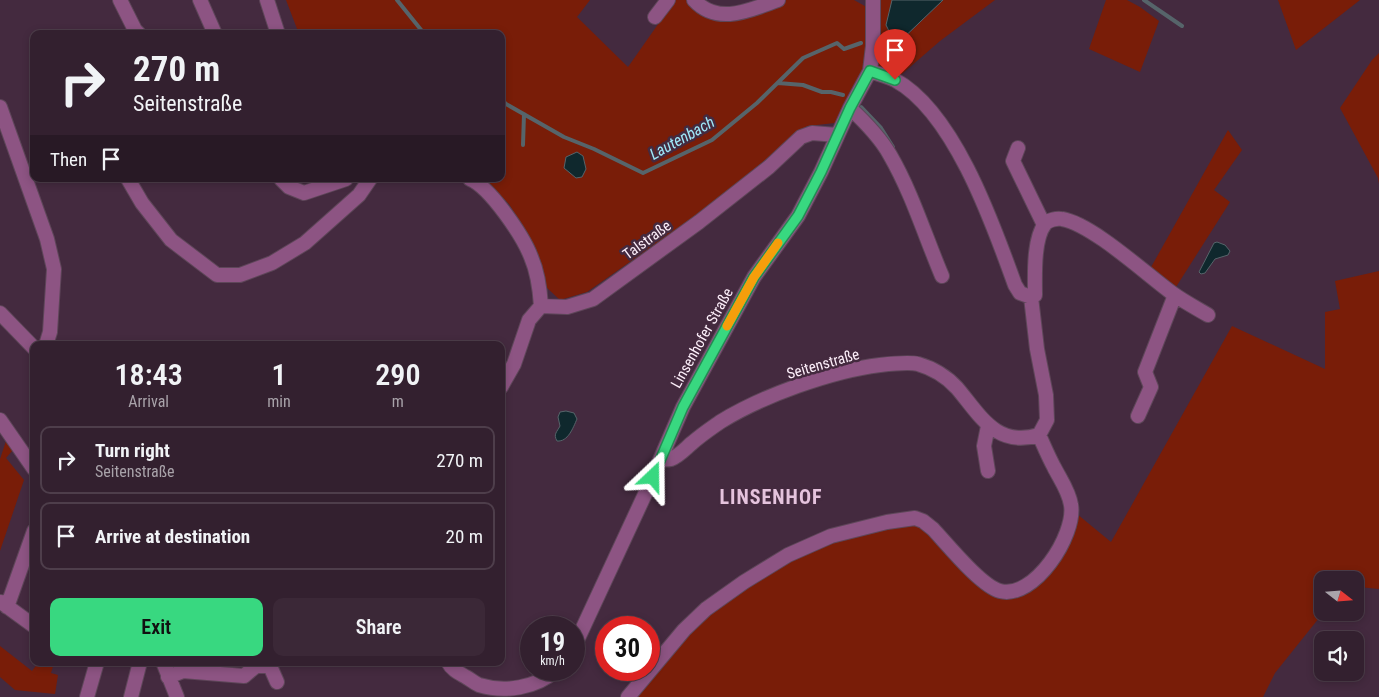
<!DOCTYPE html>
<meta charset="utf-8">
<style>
body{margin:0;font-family:"Roboto Condensed",sans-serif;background:#3b2837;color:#f1f3f6;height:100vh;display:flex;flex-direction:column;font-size:19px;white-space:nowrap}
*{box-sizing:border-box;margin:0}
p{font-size:16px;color:#a9a3aa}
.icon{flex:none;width:28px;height:28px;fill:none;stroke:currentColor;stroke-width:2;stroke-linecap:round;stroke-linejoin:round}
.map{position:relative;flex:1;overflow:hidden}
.details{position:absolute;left:30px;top:341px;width:475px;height:325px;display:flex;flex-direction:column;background:#33202f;border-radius:10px;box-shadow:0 2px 8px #0003,0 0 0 1px #4e3e4b}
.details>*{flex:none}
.guide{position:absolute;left:30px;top:30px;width:475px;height:152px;border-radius:10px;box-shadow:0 2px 8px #0003,0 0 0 1px #4e3e4b;background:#33202f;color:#f1f3f6;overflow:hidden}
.needle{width:32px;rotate:107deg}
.controls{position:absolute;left:1314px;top:571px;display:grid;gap:10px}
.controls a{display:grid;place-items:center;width:50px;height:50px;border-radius:10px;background:#33202f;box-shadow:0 2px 8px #0003,0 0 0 1px #4e3e4b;font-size:25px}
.speed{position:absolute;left:520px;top:616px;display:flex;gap:10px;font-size:25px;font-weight:700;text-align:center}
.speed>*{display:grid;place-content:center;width:65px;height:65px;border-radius:50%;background:#33202f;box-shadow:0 2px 8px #0003,0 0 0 1px #4e3e4b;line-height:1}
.speed small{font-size:12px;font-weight:400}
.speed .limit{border:8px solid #d22;background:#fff;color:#111}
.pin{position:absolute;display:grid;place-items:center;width:42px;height:42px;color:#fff;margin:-51px -21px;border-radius:50% 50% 50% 0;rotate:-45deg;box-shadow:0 0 5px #0007}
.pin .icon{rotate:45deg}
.me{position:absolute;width:55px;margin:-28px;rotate:23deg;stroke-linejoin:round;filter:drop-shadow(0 0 4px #0008)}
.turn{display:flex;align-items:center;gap:18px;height:105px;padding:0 20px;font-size:22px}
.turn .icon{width:65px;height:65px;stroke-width:2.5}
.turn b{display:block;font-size:35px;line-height:42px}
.then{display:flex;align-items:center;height:48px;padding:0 20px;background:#0003;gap:10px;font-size:19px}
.eta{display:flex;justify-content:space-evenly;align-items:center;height:85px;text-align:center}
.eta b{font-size:30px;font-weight:600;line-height:35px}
.cta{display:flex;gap:10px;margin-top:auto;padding:10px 20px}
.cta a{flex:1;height:58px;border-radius:10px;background:#38d880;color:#111;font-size:20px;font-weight:600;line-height:58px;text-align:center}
.cta a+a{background:#3b2837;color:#f1f3f6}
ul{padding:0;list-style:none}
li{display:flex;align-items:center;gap:15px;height:68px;margin:0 10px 8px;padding:0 10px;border:2px solid #4e3e4b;border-radius:10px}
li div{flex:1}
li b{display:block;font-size:19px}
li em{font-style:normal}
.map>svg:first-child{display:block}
.green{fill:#791d08}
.water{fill:#0f282d;stroke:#56646a}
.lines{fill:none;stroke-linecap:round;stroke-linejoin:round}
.stream{stroke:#56646a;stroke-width:4}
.minor-casing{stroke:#5e4659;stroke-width:16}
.minor{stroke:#8d5483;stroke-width:14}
.route-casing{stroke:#248c53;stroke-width:12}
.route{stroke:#38d880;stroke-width:9}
.slow{stroke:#f59e0b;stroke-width:9}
.labels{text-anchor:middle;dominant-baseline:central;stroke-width:5;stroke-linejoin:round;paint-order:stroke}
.street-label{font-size:15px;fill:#fdeffa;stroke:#442a3f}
.water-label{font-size:16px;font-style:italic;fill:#9fe8f9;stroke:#442a3f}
.district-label{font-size:20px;font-weight:bold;letter-spacing:1px;fill:#e5c3dd;stroke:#442a3f}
</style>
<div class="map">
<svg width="1379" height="697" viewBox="0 0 1379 697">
<rect width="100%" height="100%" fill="#442a3f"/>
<path class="green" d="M286,0H590L577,17L628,67L675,0H700L727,11L767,0H854L872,10L873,0H892L886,25L897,45L943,0H995L940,41L895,80L870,71L850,108L835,123L807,126L701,212L587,292L560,300L546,287L535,247L509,204L484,179H501V34H299Z
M1106,0H1127L1140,7L1159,21L1140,72L1089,49Z
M1278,0H1360L1296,50Z
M1379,53V184L1378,178L1340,108L1372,60Z
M1228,130L1242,150L1214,190L1230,202L1176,287L1150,269Z
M1379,271V589L1359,587L1355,589V580H1322L1323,613L1275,673L1263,697H628L684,630L788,555L915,518L981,579L1014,591L1050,562L1071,509L1111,542L1232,326L1325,369V312L1340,309L1335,281Z
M6,441L13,450L6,458L24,480L0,551V459Z
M0,646L32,671L38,663H54L51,673L58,675L55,694L15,690L0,677Z"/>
<path class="water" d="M892,0H943L896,45L886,25Z
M577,152L583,156L586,169L582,177L576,178L564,168L566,157Z
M1217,242L1225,245L1230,251L1228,255L1215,259L1205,273L1201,274L1199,272L1214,243Z
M566,411L574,413L577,419C573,428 568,442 557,441C553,434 557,432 560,426L558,417L560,412Z"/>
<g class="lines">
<path class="stream" d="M397,0L422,31L427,32L429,34
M1144,0L1182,26
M778,83L803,85L822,92H831L843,95
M501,99L506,104L564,137L594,149L643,173L712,140L757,103L803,58L837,43L844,49L861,43
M861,107L881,128L893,147
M523,145L524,114"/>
<g class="minor-casing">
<path id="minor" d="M120,0L135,30L139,34
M200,0L215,34
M267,0L278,34
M694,0C718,26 750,10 778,0
M655,17L668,0
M0,107L47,239L54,269L50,332L46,345
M850,108C865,122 880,137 890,155C912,193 925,236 942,276
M1018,148L1013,161L1044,225
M128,179L142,203L171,240L217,275H240L272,263L305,243L359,195L370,179
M281,179L289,187L304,193L346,179
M470,179C490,187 523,236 531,257C538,273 540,290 541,306
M1031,297L1035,295C1035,277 1033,239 1045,224C1048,220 1057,218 1062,219C1092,224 1146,274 1172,293C1183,301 1196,308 1208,315
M0,313L34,348
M501,387L514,364L529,320L541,306L567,307L593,299L699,222L769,167L801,137L812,133L837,135
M1138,416L1151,387L1145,372L1175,295
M0,420L34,469
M660,459C665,460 667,460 671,459C679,456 686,448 692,443C701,435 710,429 720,422C762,396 831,371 880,365C889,364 910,362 918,364C932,368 947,377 957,388C980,415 996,448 1039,435L1047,420L1046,395L1037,349L1031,297L1020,293L1015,285C993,224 954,112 895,80C887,76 878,74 870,71
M988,471L984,446L988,426
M1,602L34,626
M7,607L34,531
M574,647L646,492L683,407L754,277L798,216L821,172L850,108L870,71L873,46V0
M163,662L177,697
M448,662C452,670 459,673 466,677C470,679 474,683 479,685C505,693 536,688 556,670
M168,677L183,671L244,676L256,666H270L277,682
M87,697L97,662
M131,697L140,662
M628,697L684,630L706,609L744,582L788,555L831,536L887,522L915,518L923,521L933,529C948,545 981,586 1000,591C1034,600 1076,535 1071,505C1069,491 1060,479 1054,467C1048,456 1044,446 1039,435"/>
</g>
<use href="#minor" class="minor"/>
</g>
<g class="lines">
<g class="route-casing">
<path id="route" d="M653,477L683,407L754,277L798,216L821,172L850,108L870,71L895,80"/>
</g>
<use href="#route" class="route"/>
<path class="slow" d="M727,326L754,277L778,243"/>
</g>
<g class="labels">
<g class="street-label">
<text transform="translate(647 240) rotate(-36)">Talstraße</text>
<text transform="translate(702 338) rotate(-61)">Linsenhofer Straße</text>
<text transform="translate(823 364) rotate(-16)">Seitenstraße</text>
</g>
<g class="water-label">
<text transform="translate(682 138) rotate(-29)">Lautenbach</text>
</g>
<g class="district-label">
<text x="771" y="497">LINSENHOF</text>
</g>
</g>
</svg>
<div class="controls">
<a><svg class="needle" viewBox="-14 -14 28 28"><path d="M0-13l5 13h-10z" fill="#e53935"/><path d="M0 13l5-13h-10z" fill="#a9a3aa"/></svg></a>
<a><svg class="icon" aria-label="sound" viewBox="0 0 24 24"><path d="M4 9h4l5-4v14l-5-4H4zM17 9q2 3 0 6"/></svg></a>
</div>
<div class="speed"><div>19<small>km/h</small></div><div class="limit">30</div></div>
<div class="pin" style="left:895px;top:80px;background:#d93025"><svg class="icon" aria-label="arrive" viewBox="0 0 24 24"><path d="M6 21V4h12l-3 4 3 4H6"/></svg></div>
<svg class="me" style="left:653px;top:477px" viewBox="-20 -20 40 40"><path d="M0-17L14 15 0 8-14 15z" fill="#38d880" stroke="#fff" stroke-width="4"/></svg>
<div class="guide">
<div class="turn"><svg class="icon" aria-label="right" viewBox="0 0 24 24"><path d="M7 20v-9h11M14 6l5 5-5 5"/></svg><div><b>270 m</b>Seitenstraße</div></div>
<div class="then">Then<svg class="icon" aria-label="arrive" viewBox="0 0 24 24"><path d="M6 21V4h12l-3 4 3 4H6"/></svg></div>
</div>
<section class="details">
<div class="eta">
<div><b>18:43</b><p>Arrival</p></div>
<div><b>1</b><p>min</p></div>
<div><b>290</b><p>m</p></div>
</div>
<ul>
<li><svg class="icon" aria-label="right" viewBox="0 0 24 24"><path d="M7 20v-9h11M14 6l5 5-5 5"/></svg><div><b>Turn right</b><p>Seitenstraße</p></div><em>270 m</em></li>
<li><svg class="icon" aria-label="arrive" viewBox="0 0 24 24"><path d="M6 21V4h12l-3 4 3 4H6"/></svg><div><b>Arrive at destination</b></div><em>20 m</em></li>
</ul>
<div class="cta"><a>Exit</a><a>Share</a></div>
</section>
</div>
